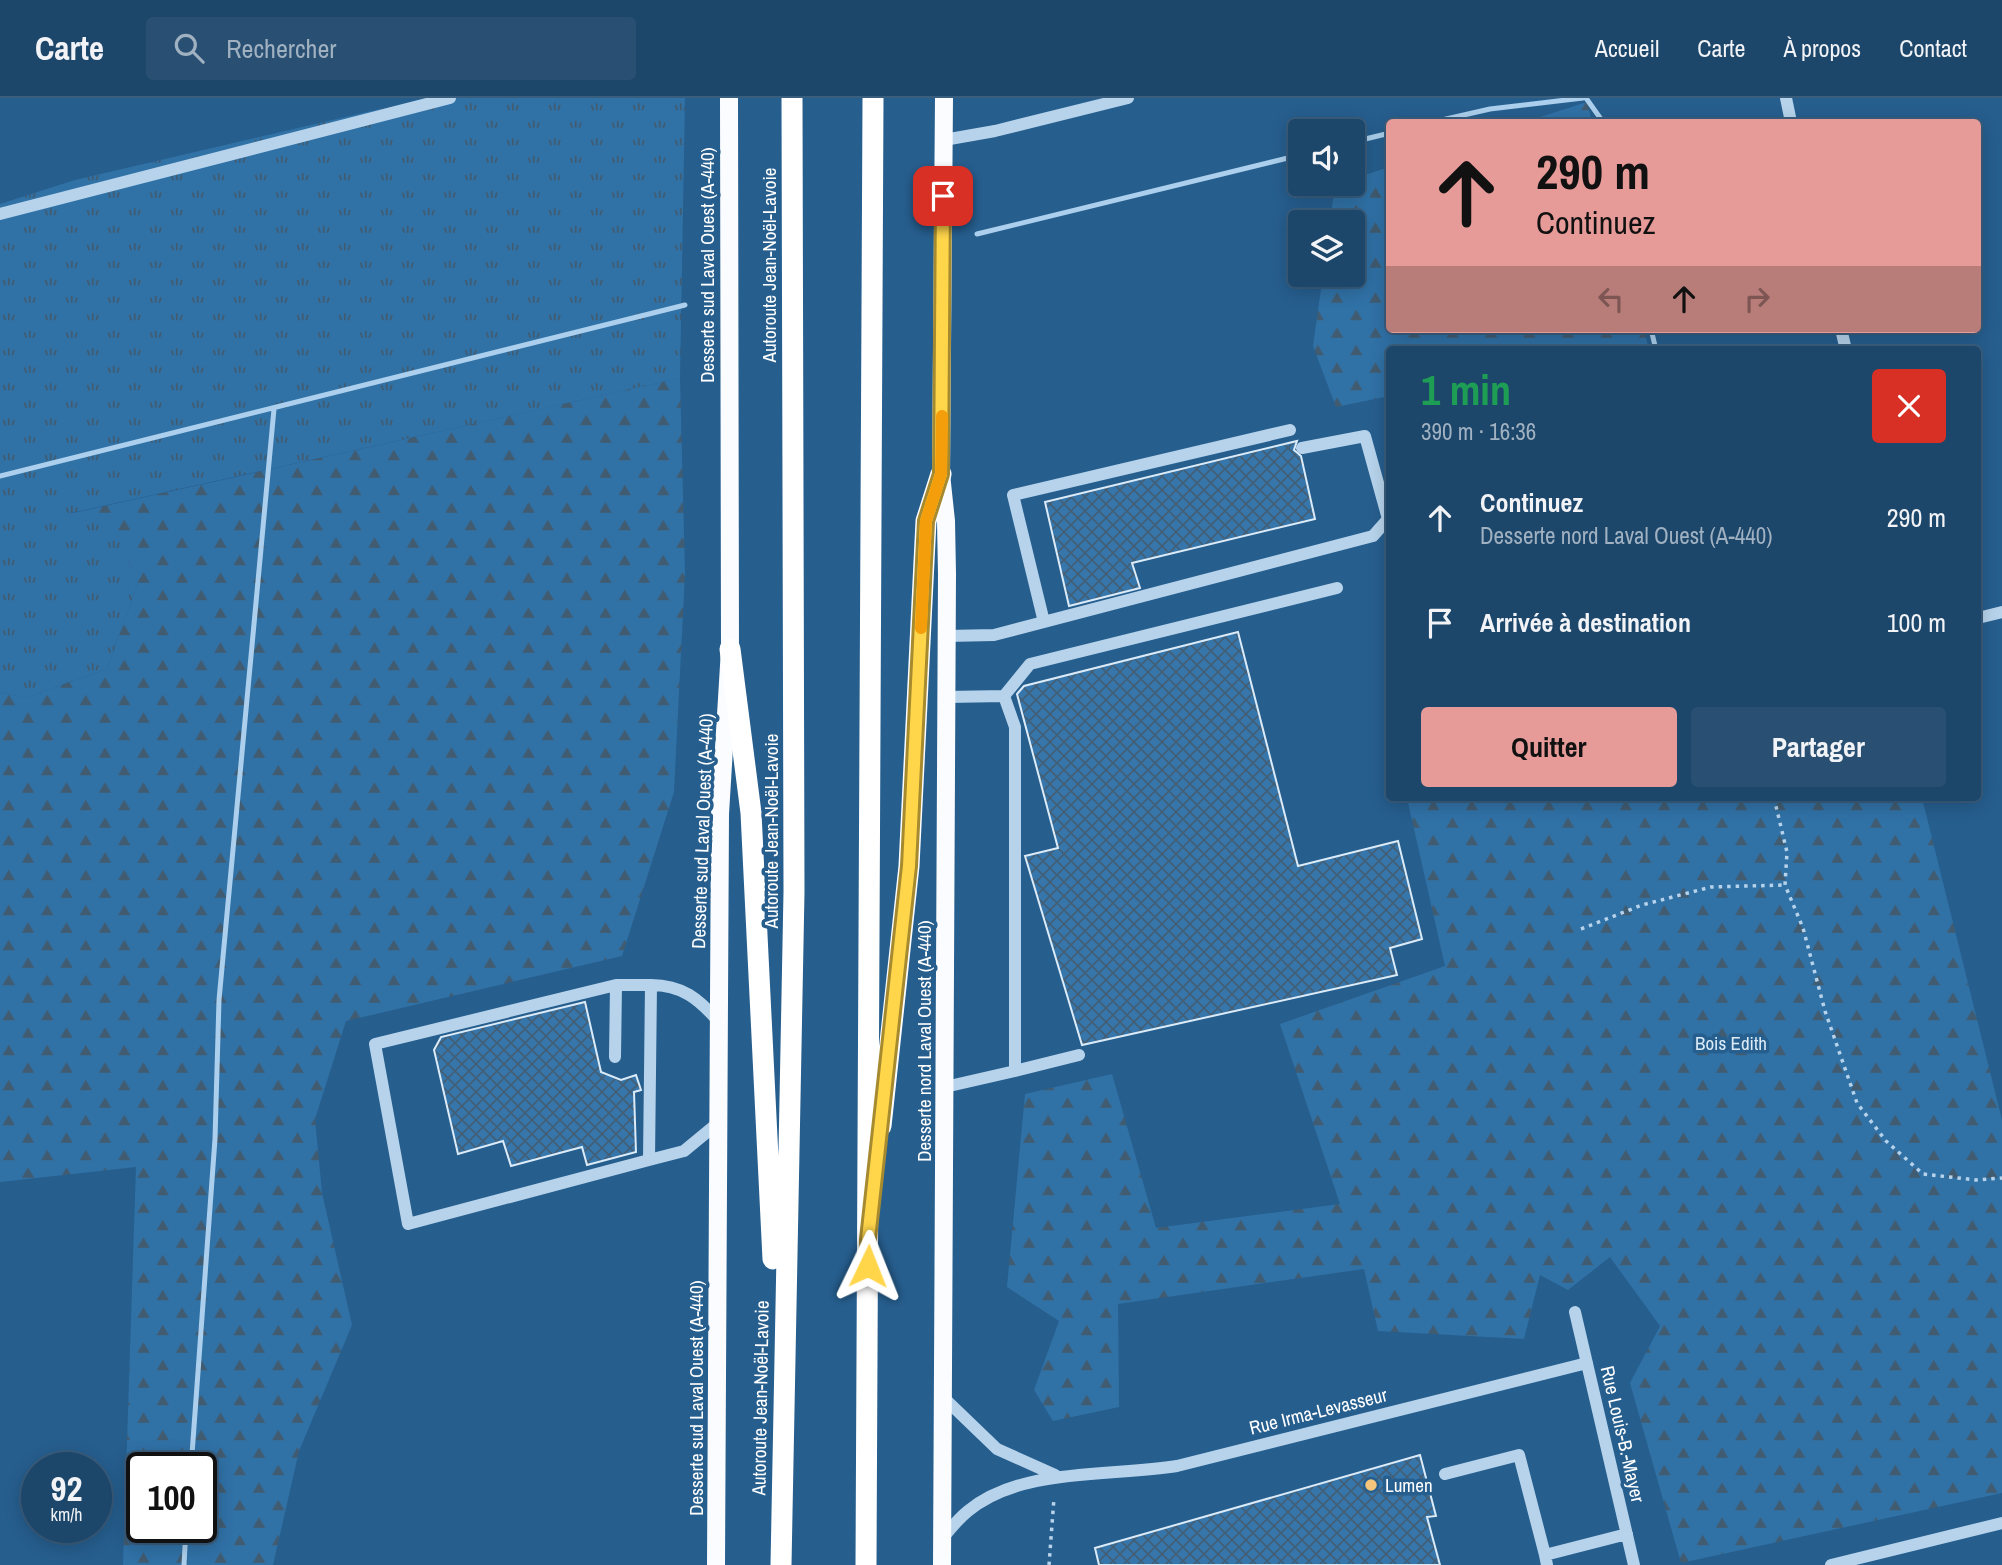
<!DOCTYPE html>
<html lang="fr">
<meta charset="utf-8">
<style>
body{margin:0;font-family:"Archivo Narrow",sans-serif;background:#295072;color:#f1f3f6;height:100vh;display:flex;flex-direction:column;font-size:26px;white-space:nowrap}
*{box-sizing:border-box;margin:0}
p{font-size:23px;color:#a0b1c1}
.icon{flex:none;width:38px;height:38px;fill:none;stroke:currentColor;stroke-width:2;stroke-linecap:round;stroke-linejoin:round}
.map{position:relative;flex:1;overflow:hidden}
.side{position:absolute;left:1386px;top:248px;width:595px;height:455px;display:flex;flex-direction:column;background:#1c466a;border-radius:7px;box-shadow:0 4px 18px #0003,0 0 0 2px #3a5e7e}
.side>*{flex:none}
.top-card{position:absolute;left:1386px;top:21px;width:595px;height:214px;border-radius:7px;box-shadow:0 4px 18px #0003,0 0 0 2px #3a5e7e;background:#e69b98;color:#111;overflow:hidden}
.controls{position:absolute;left:1288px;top:21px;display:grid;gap:14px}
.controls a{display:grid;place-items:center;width:77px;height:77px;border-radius:7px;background:#1c466a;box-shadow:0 4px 18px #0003,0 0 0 2px #3a5e7e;font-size:35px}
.speed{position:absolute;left:21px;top:1354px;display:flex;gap:14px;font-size:35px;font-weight:700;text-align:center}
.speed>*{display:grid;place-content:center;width:91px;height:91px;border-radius:50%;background:#1c466a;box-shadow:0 4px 18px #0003,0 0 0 2px #3a5e7e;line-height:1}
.speed small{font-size:18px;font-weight:400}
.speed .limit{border:4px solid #111;border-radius:10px;background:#fff;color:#111}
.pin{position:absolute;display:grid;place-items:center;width:60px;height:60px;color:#fff;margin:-30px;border-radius:14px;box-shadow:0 4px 10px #0006}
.me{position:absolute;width:77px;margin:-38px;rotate:2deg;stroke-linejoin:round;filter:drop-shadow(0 0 5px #0008)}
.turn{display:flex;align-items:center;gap:24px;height:147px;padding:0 35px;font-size:32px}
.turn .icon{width:91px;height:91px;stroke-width:2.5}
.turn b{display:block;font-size:49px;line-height:60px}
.lanes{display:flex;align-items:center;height:66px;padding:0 35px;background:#0003;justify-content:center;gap:35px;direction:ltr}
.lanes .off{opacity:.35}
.round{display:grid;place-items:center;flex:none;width:74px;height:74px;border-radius:7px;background:#295072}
.overview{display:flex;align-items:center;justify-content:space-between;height:119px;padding:0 35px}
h1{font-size:42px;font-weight:800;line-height:52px;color:#1e9e55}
.cta{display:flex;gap:14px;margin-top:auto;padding:14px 35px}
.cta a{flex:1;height:80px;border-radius:7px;background:#e69b98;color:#111;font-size:28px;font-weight:800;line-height:80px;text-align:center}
.cta a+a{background:#295072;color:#f1f3f6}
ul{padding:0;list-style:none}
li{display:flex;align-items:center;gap:21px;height:105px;padding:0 35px}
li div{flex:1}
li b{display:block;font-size:26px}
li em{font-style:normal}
header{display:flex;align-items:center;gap:42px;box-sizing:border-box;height:98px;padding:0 35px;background:#1c466a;border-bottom:2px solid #3a5e7e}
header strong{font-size:33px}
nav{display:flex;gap:38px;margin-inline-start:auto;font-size:24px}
.search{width:490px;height:63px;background:#295072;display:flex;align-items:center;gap:18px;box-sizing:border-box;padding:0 24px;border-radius:7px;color:#a0b1c1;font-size:26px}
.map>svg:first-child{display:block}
.grass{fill:url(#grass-tufts)}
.forest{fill:url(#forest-firs);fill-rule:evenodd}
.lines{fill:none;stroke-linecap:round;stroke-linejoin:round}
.stream{stroke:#abcfec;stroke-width:5}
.building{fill:url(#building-cross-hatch);stroke:#dbebf8;stroke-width:2}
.path{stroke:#b6d3eb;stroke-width:3.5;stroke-dasharray:3.5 5;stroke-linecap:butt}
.minor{stroke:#b6d3eb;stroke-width:12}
.major{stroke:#fafcff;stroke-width:18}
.highway{stroke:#fff;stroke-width:21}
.route-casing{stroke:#a68a30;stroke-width:18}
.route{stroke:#ffd54a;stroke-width:12}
.slow{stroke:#f59e0b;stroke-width:12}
.poi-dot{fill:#f4c57b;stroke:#265e8e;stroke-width:2.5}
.labels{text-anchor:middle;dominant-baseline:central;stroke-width:7;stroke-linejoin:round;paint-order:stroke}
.street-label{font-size:19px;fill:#fff;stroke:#265e8e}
.park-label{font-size:19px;fill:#dbebf8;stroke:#265e8e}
.poi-label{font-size:19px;fill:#fff;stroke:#265e8e;text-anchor:start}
</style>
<header>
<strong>Carte</strong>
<div class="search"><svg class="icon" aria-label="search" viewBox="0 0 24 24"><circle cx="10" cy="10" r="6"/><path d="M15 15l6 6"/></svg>Rechercher</div>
<nav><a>Accueil</a><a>Carte</a><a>À propos</a><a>Contact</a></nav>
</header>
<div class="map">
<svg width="2002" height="1467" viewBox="0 0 2002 1467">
<defs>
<pattern id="grass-tufts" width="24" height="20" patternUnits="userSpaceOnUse" patternTransform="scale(1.75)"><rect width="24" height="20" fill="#3071a6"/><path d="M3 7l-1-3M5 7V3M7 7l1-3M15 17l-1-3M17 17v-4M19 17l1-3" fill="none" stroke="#415b70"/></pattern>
<pattern id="forest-firs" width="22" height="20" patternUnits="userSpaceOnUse" patternTransform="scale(1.75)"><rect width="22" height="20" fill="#3071a6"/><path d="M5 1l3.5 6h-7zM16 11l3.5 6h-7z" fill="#415b70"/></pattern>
<pattern id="building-cross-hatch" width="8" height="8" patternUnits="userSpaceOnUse" patternTransform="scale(1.75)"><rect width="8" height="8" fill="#3676ab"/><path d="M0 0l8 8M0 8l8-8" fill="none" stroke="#425f77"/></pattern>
</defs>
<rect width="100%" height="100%" fill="#265e8e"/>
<path class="grass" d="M427,0H685L680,280L71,415L116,433L138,485L107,571L25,600L0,594V106L75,82Z"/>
<path class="forest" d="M1587,4L1592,24H1525Z
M1389,69L1390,231H1644L1649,252H1390L1389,298L1336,309L1313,248L1323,177H1353V124H1330L1335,87L1353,86V81Z
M680,280L685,475L674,694L622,858L346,923L315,1021L322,1095L352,1227L299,1353L273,1467H123L136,1069L0,1084V594L25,600L107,571L138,485L116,434L69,416ZM142,1370H201V1430H142Z
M1407,700H1922L2002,1022V1395L1681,1465L1630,1285L1660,1228L1610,1159L1568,1192L1540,1177L1524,1241L1378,1233L1364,1171L1118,1206L1119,1309L1053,1323L1034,1292L1059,1223L1007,1189L1025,996L1112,976L1156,1130L1340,1106L1280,926L1445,868Z"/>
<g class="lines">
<path class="stream" d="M1586,0L1603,24
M1433,24L1490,11L1583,0
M1353,44L1390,35
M977,136L1300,57
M1651,231L1656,252
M0,378L685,207
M191,1370L215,1041L219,902L274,311
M184,1467L186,1430"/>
</g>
<path class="building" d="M1297,343L1294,352L1301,358L1315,421L1132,465L1140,490L1069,508L1045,404Z
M1238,534L1298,768L1398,743L1422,841L1390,850L1397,877L1082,947L1025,758L1058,750L1017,596L1024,588Z
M585,904L601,974L621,982L636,977L641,992L634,994L636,1054L587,1067L582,1049L511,1068L503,1043L458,1056L434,952L441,939Z
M1420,1357L1436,1418L1427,1419L1440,1467H1099L1095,1450Z"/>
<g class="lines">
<path class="path" d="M1774,700L1787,754L1785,787L1803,830L1825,913L1857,1005L1886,1043L1923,1076L1976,1082L2002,1080
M1581,831L1642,807L1711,789L1785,787
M1049,1467L1054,1400"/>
<path class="minor" d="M1786,0L1791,24
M944,42L995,33L1128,0
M0,116L450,0
M1841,231L1846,252
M1978,520L2002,514
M1044,524L1013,397L1290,332
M947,538L994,537L1373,438L1388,421L1365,338L1302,350
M1004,598L1030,566L1337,490
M616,887L375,946L408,1126L649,1062
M615,959L616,887H651
M1015,973L1079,957
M945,989L1015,973V629L1004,598L947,599
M718,1025L684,1053L649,1062L651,887C682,887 699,901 718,923
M1575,1214L1634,1467
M944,1300L997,1351L1055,1377
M1445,1376L1519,1357L1545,1457
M942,1441C950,1431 958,1421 968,1413C1021,1369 1110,1379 1177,1368L1587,1265
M1547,1467L1545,1457L1627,1436
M1831,1467L2002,1425"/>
<path class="major" d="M716,1467L720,716L730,551L729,0
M942,1467L947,476L946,423L941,376L944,0"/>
<path class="highway" d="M730,551L751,715L773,1161
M881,1028L909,768L926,423L941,376
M781,1467L794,794L792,0
M866,1467L873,0"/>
</g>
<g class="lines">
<g class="route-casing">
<path id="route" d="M868,1168V1141L909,768L926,423L941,376L943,98"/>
</g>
<use href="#route" class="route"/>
<path class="slow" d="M921,530L926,423L941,376L942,318"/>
</g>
<circle class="poi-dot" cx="1371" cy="1387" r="7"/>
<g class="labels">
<g class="street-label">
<text transform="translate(707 167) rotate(-90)">Desserte sud Laval Ouest (A-440)</text>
<text transform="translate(769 167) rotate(-90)">Autoroute Jean-Noël-Lavoie</text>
<text transform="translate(702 733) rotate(-88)">Desserte sud Laval Ouest (A-440)</text>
<text transform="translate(771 733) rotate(-90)">Autoroute Jean-Noël-Lavoie</text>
<text transform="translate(924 943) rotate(-90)">Desserte nord Laval Ouest (A-440)</text>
<text transform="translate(696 1300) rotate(-90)">Desserte sud Laval Ouest (A-440)</text>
<text transform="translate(760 1300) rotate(-89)">Autoroute Jean-Noël-Lavoie</text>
<text transform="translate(1318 1313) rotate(-14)">Rue Irma-Levasseur</text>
<text transform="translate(1623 1336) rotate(77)">Rue Louis-B.-Mayer</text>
</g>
<g class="park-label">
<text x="1731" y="945">Bois Edith</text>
</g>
<g class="poi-label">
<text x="1385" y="1387">Lumen</text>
</g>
</g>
</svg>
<div class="controls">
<a><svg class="icon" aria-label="sound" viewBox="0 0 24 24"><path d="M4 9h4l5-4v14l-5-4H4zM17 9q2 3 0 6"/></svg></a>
<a><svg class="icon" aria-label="layers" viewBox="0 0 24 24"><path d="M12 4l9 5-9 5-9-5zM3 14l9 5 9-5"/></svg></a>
</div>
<div class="speed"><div>92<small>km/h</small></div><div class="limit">100</div></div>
<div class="pin" style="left:943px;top:98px;background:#d93025"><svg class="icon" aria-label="arrive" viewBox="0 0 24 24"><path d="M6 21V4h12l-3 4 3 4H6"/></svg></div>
<svg class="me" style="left:868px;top:1168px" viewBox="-20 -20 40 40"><path d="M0-17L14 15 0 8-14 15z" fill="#ffd54a" stroke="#fff" stroke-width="4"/></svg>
<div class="top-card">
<div class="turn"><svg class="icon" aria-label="ahead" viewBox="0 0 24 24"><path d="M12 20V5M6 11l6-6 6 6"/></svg><div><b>290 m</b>Continuez</div></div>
<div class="lanes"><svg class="icon off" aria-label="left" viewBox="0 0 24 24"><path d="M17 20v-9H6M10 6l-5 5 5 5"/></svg><svg class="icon" aria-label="ahead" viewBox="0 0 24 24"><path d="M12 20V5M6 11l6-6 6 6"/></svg><svg class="icon off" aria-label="right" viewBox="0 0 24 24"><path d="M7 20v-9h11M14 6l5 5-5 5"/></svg></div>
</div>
<section class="side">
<div class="overview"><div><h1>1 min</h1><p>390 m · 16:36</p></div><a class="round" style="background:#d93025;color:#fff"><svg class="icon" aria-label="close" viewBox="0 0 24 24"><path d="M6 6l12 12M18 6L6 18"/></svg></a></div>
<ul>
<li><svg class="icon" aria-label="ahead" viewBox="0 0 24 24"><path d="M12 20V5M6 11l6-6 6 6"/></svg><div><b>Continuez</b><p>Desserte nord Laval Ouest (A-440)</p></div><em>290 m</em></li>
<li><svg class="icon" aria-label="arrive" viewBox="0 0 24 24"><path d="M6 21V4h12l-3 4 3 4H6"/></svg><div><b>Arrivée à destination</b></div><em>100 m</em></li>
</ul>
<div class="cta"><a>Quitter</a><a>Partager</a></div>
</section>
</div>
